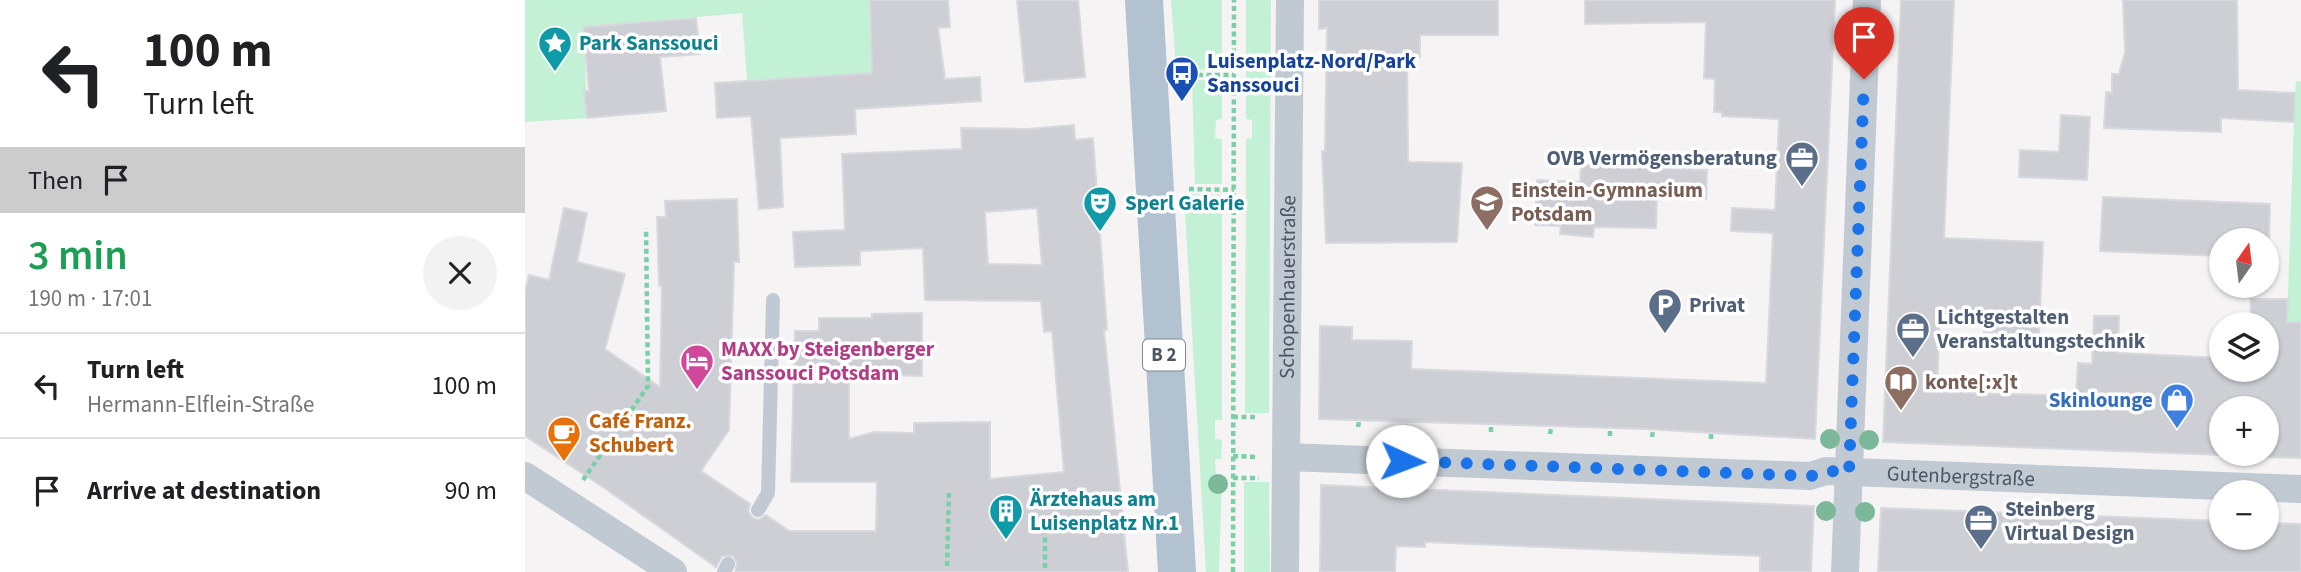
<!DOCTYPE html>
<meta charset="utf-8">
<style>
body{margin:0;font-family:"Source Sans 3",sans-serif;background:#f2f2f2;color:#202124;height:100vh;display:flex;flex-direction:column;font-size:26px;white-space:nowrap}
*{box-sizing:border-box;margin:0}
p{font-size:23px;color:#757577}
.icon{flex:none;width:38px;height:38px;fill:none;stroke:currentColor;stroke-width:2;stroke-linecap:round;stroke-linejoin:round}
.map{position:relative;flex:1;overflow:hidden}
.side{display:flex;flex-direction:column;background:#fff;width:525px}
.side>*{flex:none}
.guide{background:#fff;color:#202124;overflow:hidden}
.needle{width:46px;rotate:14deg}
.buttons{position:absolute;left:1684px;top:228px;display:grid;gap:14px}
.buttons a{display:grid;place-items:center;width:70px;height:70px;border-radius:50%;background:#fff;box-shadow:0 2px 5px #0004;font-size:35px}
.pin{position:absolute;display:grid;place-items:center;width:60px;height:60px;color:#fff;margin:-72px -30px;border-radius:50% 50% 50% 0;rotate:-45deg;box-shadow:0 0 7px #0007}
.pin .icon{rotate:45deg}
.me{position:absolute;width:77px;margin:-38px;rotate:92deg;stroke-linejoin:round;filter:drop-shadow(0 0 5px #0008)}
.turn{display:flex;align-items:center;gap:24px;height:147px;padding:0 28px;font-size:32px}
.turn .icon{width:91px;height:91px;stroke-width:2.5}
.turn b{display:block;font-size:49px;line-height:60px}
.then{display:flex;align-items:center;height:66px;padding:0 28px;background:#0003;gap:14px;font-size:26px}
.round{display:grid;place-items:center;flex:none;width:74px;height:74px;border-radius:37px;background:#f2f2f2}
.headline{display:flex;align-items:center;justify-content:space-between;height:119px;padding:0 28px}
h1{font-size:42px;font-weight:600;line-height:52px;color:#1e9e55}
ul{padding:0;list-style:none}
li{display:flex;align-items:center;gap:21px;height:105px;padding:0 28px;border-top:2px solid #e0e0e0}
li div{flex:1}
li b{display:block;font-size:26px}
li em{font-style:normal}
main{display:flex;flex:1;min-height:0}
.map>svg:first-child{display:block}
.green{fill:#c3f1d5}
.building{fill:#cdcfd5;stroke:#d7d9de;stroke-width:2;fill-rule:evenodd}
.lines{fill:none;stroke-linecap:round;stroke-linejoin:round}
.path{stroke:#7ad0a6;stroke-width:4.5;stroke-dasharray:5 3.5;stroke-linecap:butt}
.lane{stroke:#c1cad2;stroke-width:14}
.street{stroke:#c1cad2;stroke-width:28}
.primary{stroke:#b3c2d1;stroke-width:38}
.tree{fill:#7bb799}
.route{stroke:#1a73e8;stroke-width:12;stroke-dasharray:0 21.6}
.labels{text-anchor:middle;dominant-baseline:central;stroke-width:7;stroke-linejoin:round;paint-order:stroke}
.shield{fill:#fff;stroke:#808990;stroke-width:2}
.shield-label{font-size:19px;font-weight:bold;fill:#4a5661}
.culture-label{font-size:21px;font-weight:bold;fill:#0d838f;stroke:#fff;text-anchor:start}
.transit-label{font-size:21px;font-weight:bold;fill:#164399;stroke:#fff;text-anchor:start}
.service-label{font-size:21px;font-weight:bold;fill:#4e5e75;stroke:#fff;text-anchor:start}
.education-label{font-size:21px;font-weight:bold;fill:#785e54;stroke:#fff;text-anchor:start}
.street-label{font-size:21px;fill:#4a5661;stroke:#fff}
.hotel-label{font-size:21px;font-weight:bold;fill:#b23c85;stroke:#fff;text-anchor:start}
.shop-label{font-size:21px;font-weight:bold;fill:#366cbe;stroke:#fff;text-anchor:end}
.food-label{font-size:21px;font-weight:bold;fill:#c56008;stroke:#fff;text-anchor:start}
</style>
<main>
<section class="side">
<div class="guide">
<div class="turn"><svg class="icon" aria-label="left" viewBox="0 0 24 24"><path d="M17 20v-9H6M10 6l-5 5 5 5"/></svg><div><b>100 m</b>Turn left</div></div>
<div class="then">Then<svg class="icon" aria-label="arrive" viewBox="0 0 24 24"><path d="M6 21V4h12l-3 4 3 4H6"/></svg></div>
</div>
<div class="headline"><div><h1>3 min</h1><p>190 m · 17:01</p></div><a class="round"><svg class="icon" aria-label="close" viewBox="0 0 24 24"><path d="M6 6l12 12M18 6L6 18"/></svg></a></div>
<ul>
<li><svg class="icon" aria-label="left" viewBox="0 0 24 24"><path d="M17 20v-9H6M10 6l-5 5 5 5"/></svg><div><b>Turn left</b><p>Hermann-Elflein-Straße</p></div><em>100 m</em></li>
<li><svg class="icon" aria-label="arrive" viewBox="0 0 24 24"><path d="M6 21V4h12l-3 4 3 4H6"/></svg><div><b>Arrive at destination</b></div><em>90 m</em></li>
</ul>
</section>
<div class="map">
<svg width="1776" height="572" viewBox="0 0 1776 572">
<rect width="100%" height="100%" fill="#f5f3f3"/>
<path class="green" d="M0,0H359L345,2L348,73L222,80L217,13L59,27L62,118L0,122Z
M646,0H697V70L651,69Z
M721,0H746L744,413H720L721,139L727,138V120L721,119Z
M667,80H697V119L691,120L690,138L697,139V184H670Z
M1776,81V322H1762L1770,93L1771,82Z
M659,194L697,195V420H690V439L697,440L696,459H690L691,478H697L694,572H681Z
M719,482H744L745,572H719Z"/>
<path class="building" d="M345,0H423L425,27L413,28L420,79L455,77L456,101L330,109L331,134L255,138L258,207L234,209L226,116L192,118L190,83L347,73Z
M492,0H553L560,77L500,82Z
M794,0H973V35H895V57L882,58L883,162L937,163L932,242L801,243L797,151H800L802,28L794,29Z
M1060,0H1310L1290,439L1121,429L794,419L795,326L827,327V340L887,341L886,369L1241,383L1248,233L1206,231L1207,208L1250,210L1254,119L1197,116V112H1189L1190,79L1179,78L1181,22L1060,24Z
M1376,0H1429L1419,238L1518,242L1514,335L1459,332L1460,318L1415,313L1412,392L1551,396L1553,363L1567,364L1569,316H1594L1593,353L1696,358V369H1741V324H1725L1726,299H1763L1762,322H1776V458L1741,457V408H1696V455L1358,442Z
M1598,0H1712L1713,90L1770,93L1769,122L1696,118V132L1579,128L1581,92L1587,93V74H1594L1600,52Z
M171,18L175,54L135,57L141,111L62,118L59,91H64L58,27Z
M1536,115L1565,117L1562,180L1494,177L1495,150L1534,152Z
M549,125L550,140L568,138L582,330H579L603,572H210L212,563L208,556H197L191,567L78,487L0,436V292L4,275L24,280L39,208L62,213L52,262L100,274L80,349L135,387L137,286H134L132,217H141L140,201L212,199L214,262H209L204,430L176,471L225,504L223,511L228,518L234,520L241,515L264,531H351L352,482H266L270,331H294V318H347V314L397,313V376L324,374V439L349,432L389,433V423L465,422V479L539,472L527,331L519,332L516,301L400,300L398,248L335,251V265L270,267L268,232L320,230L317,154L437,149L436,128L502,129ZM512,208L517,265L463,264L460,212Z
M1056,165L1182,170L1181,199L1132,197L1131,228L1069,227L1068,237L1035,234L1036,226L1010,225L1012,180L1055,182Z
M1578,197L1745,204L1744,240H1696V256L1575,251Z
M796,485L1289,506L1286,572H1235V556L900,542V547L871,546L870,572H795Z
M1356,508L1696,521V537H1741V523L1776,524V572H1353Z"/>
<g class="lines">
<path class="path" d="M656,75H709
M664,189L709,190
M708,417H733
M833,427L834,421
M966,432V425
M1025,434L1026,428
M1085,436V430
M1127,437L1128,431
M1186,439V434
M708,456L732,457
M708,478H734
M58,480L123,386L121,228
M422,566L424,490
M520,568V519L537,518
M708,572L709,0"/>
<path class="lane" d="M233,510L243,493L248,300
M199,572L203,564"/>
<g class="street">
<path id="s1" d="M761,457L1285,476L1301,471L1776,489"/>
<path d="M0,476L148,572"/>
<path id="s2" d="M760,572L765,0"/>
<path d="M1320,572L1342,0"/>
</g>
<path class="primary" d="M619,0L652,572"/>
</g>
<g class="tree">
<circle cx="1305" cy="439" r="10"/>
<circle cx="1344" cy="440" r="10"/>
<circle cx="693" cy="484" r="10"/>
<circle cx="1301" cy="511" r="10"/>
<circle cx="1340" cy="512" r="10"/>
</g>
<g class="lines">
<path class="route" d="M877,461L1286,476L1301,471L1324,472L1339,79"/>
</g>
<defs>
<g id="sight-pin" transform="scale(1.75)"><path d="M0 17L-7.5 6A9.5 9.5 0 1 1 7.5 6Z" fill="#0f9aa8" stroke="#fff"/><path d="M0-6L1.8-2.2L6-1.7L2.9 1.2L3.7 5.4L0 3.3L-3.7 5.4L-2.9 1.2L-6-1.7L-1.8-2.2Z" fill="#fff"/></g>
<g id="bus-pin" transform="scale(1.75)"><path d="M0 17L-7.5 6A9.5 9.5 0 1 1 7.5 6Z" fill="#1a4fb4" stroke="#fff"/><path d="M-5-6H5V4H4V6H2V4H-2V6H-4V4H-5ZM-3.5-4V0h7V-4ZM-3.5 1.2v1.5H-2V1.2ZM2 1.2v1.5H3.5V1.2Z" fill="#fff"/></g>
<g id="office-pin" transform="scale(1.75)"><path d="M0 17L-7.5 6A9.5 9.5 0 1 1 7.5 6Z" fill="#5c6f8a" stroke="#fff"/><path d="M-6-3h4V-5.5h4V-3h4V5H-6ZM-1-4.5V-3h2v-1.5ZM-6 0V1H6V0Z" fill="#fff"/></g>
<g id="school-pin" transform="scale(1.75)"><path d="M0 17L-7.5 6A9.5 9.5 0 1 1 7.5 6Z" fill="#8d6e63" stroke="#fff"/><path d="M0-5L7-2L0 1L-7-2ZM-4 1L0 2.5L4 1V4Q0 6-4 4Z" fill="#fff"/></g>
<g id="theatre-pin" transform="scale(1.75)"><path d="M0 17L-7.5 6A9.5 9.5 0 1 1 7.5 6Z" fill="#0f9aa8" stroke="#fff"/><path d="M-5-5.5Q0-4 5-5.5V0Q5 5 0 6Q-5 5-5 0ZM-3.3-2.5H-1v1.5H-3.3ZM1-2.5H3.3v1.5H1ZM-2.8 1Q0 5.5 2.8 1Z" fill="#fff"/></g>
<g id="parking-pin" transform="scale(1.75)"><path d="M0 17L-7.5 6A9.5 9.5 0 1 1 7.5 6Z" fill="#5c6f8a" stroke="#fff"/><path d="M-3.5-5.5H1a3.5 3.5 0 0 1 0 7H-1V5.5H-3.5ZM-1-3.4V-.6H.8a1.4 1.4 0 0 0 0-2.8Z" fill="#fff"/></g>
<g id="hotel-pin" transform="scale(1.75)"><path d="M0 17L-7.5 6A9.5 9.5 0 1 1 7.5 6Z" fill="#d1479c" stroke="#fff"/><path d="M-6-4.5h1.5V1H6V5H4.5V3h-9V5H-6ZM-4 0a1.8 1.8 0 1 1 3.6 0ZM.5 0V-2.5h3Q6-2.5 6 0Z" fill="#fff"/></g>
<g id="library-pin" transform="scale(1.75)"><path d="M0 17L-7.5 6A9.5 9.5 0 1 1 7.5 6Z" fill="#8d6e63" stroke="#fff"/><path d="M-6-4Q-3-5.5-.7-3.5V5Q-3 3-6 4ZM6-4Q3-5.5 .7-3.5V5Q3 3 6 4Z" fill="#fff"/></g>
<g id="shop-pin" transform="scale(1.75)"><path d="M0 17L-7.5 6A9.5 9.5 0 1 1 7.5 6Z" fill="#3f7fe0" stroke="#fff"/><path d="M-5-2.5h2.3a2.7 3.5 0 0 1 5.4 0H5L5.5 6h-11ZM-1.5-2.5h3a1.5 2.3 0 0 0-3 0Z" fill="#fff"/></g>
<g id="cafe-pin" transform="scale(1.75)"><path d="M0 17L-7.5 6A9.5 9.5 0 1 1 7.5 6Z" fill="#e8710a" stroke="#fff"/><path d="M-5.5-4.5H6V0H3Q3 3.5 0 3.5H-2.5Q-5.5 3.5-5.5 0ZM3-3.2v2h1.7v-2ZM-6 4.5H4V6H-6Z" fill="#fff"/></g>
<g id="building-pin" transform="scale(1.75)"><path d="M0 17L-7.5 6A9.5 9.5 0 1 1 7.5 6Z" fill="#0f9aa8" stroke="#fff"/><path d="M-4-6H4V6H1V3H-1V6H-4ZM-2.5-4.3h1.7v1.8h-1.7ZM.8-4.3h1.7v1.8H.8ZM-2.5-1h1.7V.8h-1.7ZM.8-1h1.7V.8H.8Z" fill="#fff"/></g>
</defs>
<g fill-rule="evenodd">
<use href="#sight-pin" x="30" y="43"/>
<use href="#bus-pin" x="657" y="73"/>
<use href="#office-pin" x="1277" y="158"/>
<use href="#school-pin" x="962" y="202"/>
<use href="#theatre-pin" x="575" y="203"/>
<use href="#parking-pin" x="1140" y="305"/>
<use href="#office-pin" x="1388" y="329"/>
<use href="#hotel-pin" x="172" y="361"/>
<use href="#library-pin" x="1376" y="382"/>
<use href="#shop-pin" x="1652" y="400"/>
<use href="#cafe-pin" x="39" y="433"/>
<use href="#building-pin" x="481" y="511"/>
<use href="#office-pin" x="1456" y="521"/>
</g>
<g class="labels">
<rect class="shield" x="618" y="339.5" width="42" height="31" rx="5"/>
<g class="shield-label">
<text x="639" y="355">B 2</text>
</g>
<g class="culture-label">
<text x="54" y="43">Park Sanssouci</text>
<text x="600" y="203">Sperl Galerie</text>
<text x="505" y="499">Ärztehaus am<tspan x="505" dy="24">Luisenplatz Nr.1</tspan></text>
</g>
<g class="transit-label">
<text x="682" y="61">Luisenplatz-Nord/Park<tspan x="682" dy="24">Sanssouci</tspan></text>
</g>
<g class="service-label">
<text x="1252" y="158" text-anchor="end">OVB Vermögensberatung</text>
<text x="1164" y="305">Privat</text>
<text x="1412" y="317">Lichtgestalten<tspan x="1412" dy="24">Veranstaltungstechnik</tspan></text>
<text x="1480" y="509">Steinberg<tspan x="1480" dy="24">Virtual Design</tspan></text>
</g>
<g class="education-label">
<text x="986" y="190">Einstein-Gymnasium<tspan x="986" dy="24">Potsdam</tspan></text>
<text x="1400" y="382">konte[:x]t</text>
</g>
<g class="street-label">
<text stroke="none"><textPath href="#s2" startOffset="285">Schopenhauerstraße</textPath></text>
<text stroke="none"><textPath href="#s1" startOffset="676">Gutenbergstraße</textPath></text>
</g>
<g class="hotel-label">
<text x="196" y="349">MAXX by Steigenberger<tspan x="196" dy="24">Sanssouci Potsdam</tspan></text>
</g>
<g class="shop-label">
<text x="1628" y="400">Skinlounge</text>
</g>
<g class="food-label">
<text x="64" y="421">Café Franz.<tspan x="64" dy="24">Schubert</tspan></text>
</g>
</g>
</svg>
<div class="buttons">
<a><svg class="needle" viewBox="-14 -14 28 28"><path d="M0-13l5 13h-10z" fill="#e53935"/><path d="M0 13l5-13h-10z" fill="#757577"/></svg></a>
<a><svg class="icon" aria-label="layers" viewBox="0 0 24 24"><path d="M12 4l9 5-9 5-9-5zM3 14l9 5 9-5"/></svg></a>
<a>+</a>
<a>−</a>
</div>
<div class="pin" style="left:1339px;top:79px;background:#d93025"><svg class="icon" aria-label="arrive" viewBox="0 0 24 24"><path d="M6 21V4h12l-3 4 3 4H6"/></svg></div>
<svg class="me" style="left:877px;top:461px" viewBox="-20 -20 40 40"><circle r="19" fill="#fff"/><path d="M0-13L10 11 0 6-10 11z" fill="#1a73e8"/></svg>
</div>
</main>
